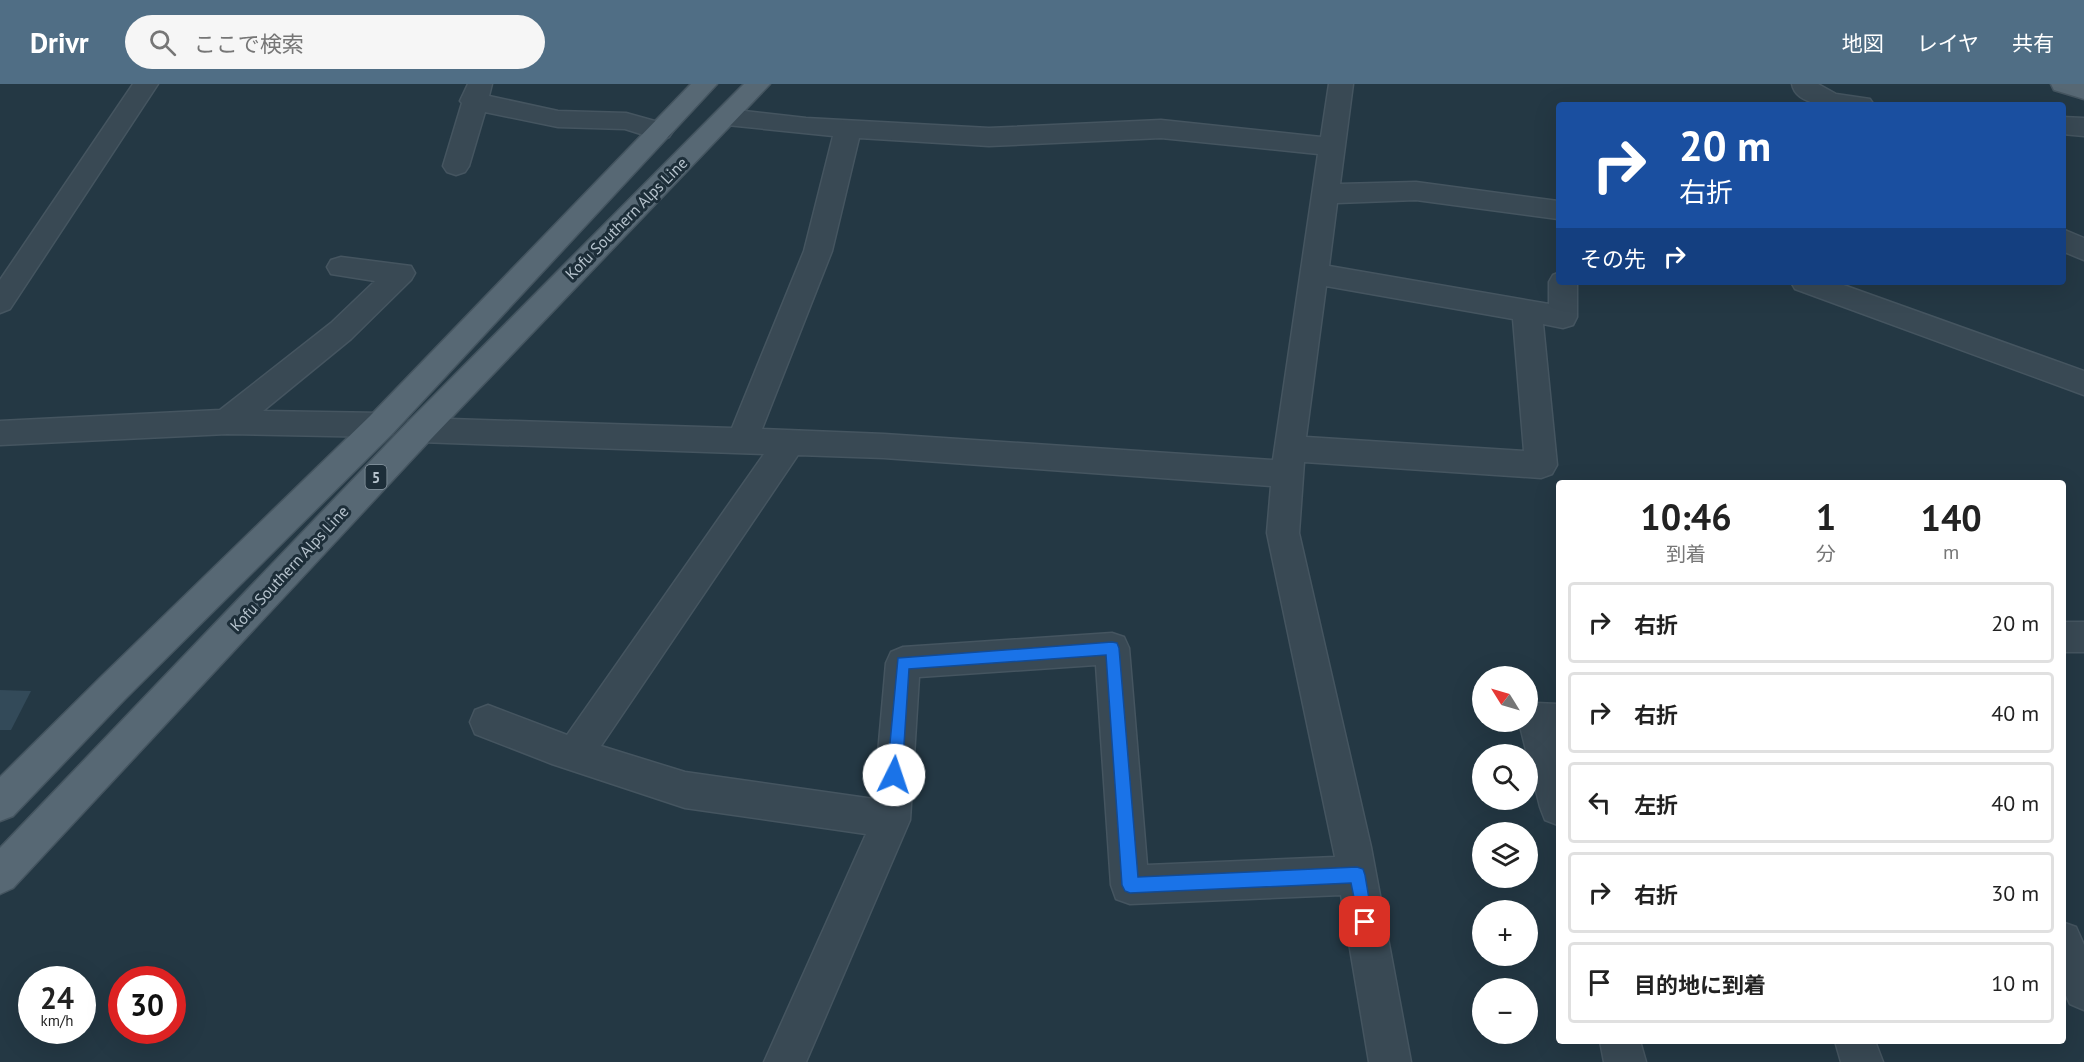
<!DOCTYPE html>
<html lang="ja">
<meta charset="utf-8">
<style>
body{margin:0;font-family:"PT Sans","Noto Sans JP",sans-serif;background:#f6f6f6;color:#222;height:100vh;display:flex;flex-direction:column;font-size:22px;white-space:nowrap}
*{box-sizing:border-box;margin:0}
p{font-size:20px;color:#767676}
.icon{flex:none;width:33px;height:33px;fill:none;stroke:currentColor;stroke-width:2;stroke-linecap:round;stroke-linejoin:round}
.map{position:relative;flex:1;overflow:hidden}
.drawer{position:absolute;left:1556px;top:396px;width:510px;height:564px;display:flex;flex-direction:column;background:#fff;border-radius:6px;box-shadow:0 6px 24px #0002}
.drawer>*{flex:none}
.hud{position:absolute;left:1556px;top:18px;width:510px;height:183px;border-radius:6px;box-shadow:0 6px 24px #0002;background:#1a4fa0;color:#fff;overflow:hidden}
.needle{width:39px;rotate:307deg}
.buttons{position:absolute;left:1472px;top:582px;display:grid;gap:12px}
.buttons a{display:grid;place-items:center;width:66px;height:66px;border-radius:50%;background:#fff;box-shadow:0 6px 24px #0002;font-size:30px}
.speed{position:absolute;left:18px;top:882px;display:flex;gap:12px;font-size:30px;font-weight:700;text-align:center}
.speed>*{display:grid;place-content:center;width:78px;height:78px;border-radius:50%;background:#fff;box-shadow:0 6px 24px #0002;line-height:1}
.speed small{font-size:15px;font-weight:400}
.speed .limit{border:9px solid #d22;background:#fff;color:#111}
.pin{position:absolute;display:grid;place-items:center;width:51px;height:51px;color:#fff;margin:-26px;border-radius:12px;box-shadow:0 3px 9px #0006}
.me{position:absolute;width:66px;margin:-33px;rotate:4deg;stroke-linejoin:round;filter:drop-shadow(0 0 4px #0008)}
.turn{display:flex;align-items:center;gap:21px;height:126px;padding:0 24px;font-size:27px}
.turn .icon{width:78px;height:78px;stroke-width:2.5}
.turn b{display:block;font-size:42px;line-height:51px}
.then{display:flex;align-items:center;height:57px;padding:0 24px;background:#0003;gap:12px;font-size:22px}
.eta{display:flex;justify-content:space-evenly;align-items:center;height:102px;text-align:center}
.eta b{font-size:36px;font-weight:800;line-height:42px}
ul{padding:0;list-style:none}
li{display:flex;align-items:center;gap:18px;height:81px;margin:0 12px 9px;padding:0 12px;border:3px solid #e0e0e0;border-radius:6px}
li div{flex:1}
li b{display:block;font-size:22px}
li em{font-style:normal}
header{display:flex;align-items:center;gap:36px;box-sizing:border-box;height:84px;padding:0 30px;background:#506e85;color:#fff}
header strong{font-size:28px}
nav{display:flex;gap:33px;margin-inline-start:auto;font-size:21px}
.search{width:420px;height:54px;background:#f6f6f6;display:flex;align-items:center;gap:15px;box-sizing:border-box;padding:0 21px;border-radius:33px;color:#767676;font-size:22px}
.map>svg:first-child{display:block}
.building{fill:#334a59}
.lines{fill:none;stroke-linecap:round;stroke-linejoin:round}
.minor-casing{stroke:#455560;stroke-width:3}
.major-casing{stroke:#455560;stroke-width:3}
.minor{fill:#394954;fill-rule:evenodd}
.major{fill:#576874;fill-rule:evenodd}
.route{fill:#1a73e8;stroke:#114b97;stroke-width:1.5}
.labels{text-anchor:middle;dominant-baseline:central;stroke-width:6;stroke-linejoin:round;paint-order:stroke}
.shield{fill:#1d2e39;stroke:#8896a1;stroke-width:1.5}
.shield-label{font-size:15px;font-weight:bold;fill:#b6c3cd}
.street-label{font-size:16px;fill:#b6c3cd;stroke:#1d2e39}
</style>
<header>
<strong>Drivr</strong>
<div class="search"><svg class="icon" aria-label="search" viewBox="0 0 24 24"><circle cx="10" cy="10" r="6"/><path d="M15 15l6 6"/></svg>ここで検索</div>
<nav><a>地図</a><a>レイヤ</a><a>共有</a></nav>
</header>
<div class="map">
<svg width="2084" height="978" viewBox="0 0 2084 978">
<rect width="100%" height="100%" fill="#243844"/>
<path class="building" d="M0,606L31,607L11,646H0Z"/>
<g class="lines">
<g class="minor-casing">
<path id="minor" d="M133,0H158L10,225L0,229V196Z
M468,0H492L489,12L558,27L626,29L669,41L673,47L669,53L660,56L625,45L558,43L485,28L469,82L465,88L456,91L447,88L443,82L462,19L460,17Z
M1329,0H1353L1340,100L1416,98L1558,117V135L1416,116L1337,119L1329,182L1549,220V198L1553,191L1558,189V198H1577V233L1573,241L1563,244L1543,240L1557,381L1552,390L1541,394L1304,378L1299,449L1371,763L1411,978H1369L1341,811L1130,820L1116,815L1111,801L1096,581L919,593L910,736L806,978H764L866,750L685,724L552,680L475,650L470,638L475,626L488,621L567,651L764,370L420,358L409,355L405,346L409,337L420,334L732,344L804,167L833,52L727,41L718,39L714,33L718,27L727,25L806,34L989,44L1161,36L1321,53ZM859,54L989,62L1161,54L1318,70L1273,376L884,350L762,345L832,167ZM1326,202L1513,235L1524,367L1306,353ZM798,371L884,374L1271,402L1267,449L1335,773L1147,781L1129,564L1124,553L1112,549L903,563L891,568L886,579L874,715L685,688L601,662Z
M1792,0H1818L1836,10L1870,15L1874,21C1852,21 1797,28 1792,0Z
M2062,33L2084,34V52L2062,50Z
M2062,145L2084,154V176L2062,167Z
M341,173L411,182L415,189L411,196L351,255L263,327L381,329L392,332L396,341L392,350L381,353L227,350L0,361V337L220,326L331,239L375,197L331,190L327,183L331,176Z
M1791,198H1835L2084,287V311L1795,205Z
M2062,538H2084V568H2062Z
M1536,619L1558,620V741L1545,736L1540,723L1519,638H1527V623Z
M2062,838L2076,843L2084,861V926L2070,920L2062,903Z
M1600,957H1640L1646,978H1604Z
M1835,957H1875L1883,978H1841Z"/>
</g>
<g class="major-casing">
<path id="major" d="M691,0H717L392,350L125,615L13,732L0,737V693L101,593L370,332Z
M744,0H770L431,355L13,804L0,810V764L409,337Z
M2051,0H2084V15L2054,6Z"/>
</g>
<use href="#minor" class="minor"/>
<use href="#major" class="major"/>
</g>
<path class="route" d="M1112,558L1117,559L1119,564L1138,793L1357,783L1363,785L1365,791L1373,838L1371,843L1365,846L1360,843L1351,799L1130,809L1125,807L1122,801L1106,571L909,585L902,691L899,696L894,698L889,696L887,691L898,574Z"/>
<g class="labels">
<rect class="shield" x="365.5" y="381" width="21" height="24" rx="4.5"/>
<g class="shield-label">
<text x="376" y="393">5</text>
</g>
<g class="street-label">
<text transform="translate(626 134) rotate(-45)">Kofu Southern Alps Line</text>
<text transform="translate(289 484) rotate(-47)">Kofu Southern Alps Line</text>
</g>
</g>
</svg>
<div class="buttons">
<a><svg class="needle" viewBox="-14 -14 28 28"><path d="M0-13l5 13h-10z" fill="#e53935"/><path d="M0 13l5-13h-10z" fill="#767676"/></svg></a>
<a><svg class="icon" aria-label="search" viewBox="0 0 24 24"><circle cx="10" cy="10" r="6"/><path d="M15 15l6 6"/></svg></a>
<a><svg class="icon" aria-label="layers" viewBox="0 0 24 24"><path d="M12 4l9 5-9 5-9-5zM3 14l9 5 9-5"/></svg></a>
<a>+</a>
<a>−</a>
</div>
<div class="speed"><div>24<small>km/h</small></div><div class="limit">30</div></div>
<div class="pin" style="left:1365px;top:838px;background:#d93025"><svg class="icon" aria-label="arrive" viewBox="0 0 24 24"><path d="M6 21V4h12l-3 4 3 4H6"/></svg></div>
<svg class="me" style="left:894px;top:691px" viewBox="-20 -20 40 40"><circle r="19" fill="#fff"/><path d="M0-13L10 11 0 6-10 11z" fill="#1a73e8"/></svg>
<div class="hud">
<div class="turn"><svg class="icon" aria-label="right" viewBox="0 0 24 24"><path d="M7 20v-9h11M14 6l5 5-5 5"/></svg><div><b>20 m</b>右折</div></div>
<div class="then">その先<svg class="icon" aria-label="right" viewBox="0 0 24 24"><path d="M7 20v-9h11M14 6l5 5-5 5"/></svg></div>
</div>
<section class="drawer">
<div class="eta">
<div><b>10:46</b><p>到着</p></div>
<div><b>1</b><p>分</p></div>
<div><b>140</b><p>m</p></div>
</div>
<ul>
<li><svg class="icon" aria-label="right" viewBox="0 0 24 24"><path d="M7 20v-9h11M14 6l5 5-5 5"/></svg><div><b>右折</b></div><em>20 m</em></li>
<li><svg class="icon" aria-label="right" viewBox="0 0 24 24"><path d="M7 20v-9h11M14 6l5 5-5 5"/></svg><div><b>右折</b></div><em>40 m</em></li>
<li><svg class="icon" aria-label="left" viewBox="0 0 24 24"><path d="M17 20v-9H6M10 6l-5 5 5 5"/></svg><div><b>左折</b></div><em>40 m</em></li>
<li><svg class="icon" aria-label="right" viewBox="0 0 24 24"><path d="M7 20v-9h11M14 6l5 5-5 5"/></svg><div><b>右折</b></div><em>30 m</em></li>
<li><svg class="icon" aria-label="arrive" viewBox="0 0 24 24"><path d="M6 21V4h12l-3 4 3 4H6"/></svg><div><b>目的地に到着</b></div><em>10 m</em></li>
</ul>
</section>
</div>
